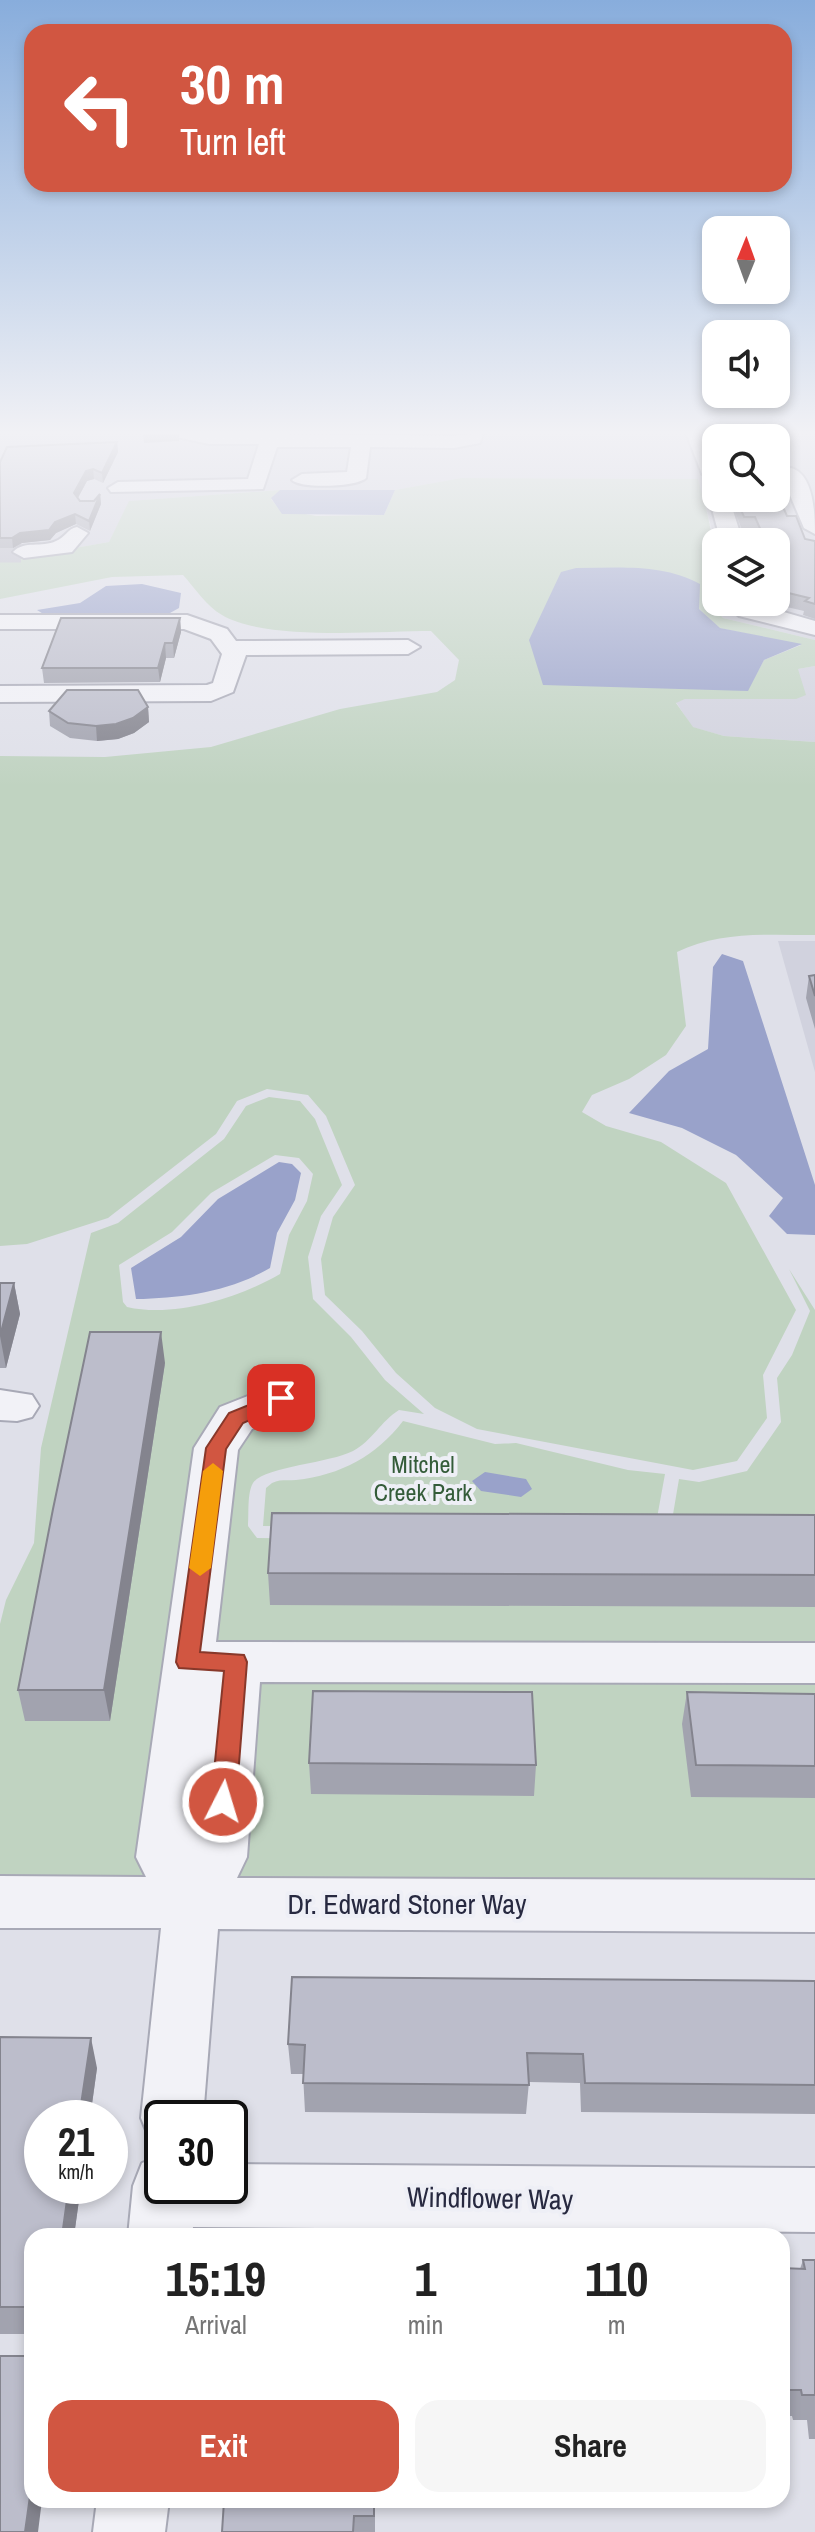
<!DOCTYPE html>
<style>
body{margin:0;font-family:"Archivo Narrow",sans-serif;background:#f6f6f6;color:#222;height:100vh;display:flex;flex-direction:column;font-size:30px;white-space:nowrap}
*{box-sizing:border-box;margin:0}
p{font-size:26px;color:#767676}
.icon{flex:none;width:44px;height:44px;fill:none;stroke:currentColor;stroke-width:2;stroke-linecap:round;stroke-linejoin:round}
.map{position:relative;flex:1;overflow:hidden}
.details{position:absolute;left:24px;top:2228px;width:766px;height:280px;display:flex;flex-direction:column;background:#fff;border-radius:24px;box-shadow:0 4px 12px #0003}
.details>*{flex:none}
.top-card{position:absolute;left:24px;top:24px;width:768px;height:168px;border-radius:24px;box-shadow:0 4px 12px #0003;background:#d15641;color:#fff;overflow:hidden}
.needle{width:52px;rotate:1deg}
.tools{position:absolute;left:702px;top:216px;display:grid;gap:16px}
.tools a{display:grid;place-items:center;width:88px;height:88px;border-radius:16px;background:#fff;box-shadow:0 4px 12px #0003;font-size:40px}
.speed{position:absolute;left:24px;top:2100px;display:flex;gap:16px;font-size:40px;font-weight:700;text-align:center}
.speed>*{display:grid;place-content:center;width:104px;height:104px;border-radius:50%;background:#fff;box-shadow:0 4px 12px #0003;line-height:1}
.speed small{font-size:20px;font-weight:400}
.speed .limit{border:4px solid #111;border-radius:12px;background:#fff;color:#111}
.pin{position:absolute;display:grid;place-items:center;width:68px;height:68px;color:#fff;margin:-34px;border-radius:16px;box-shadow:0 4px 12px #0006}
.me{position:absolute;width:88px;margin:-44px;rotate:5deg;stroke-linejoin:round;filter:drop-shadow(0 0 6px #0008)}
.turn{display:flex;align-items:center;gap:28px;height:168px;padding:0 24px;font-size:36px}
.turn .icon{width:104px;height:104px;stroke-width:2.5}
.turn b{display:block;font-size:56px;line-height:68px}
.eta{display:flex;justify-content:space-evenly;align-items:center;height:136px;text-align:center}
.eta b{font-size:48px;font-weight:800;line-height:56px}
.button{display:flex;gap:16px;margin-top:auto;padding:16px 24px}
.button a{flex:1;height:92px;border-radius:24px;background:#d15641;color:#fff;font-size:32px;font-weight:800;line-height:92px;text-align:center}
.button a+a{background:#f6f6f6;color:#222}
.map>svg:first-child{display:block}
.built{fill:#d1d2de;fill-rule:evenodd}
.green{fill:#c0d3c1;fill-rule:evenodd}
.water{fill:#99a2ca}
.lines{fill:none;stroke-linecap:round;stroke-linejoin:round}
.minor-tunnel{stroke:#babbc7;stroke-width:21;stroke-dasharray:21 10;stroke-linecap:butt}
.minor-casing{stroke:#a8a9b6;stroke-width:4}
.minor{fill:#f2f2f7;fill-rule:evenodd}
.wall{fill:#a2a3af}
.shaded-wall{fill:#84848e}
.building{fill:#bcbdcb;stroke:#84848e;stroke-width:2}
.route{fill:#d15641;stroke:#88382a;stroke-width:2}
.slow{fill:#f59e0b}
.labels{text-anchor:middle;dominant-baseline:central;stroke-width:8;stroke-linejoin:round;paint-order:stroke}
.park-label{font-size:24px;fill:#345c39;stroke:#eeeff6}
.near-street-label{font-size:28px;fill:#272940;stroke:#eeeff6}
</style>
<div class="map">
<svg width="815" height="2532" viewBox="0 0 815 2532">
<rect width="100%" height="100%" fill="#dfe0e9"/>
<path class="built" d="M57,433L815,435V640L723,618L708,600L714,574L715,540L698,479L461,478L395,490H280L130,501L109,542L0,561V436ZM716,438H776V498H716ZM716,542H776V602H716Z
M815,666V742L724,736L692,727L676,702L685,699H796L798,669Z
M778,941H815V1072Z"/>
<path class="green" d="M461,478L698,479C711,525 719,553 708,601L723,618L815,640V666L798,669L806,695L796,699H685L676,703L693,727L724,736L815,742V935C768,935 720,931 677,952L686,1026L666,1055L629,1079L592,1095L582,1112L606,1126L661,1142L726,1183L796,1310L763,1375L767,1418L737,1461L693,1470L477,1429L435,1408L396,1373L362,1331L325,1295L321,1259L333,1217L355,1185L326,1116L308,1095L267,1089L237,1101L216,1134L108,1218L27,1244L0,1246V756L105,757L211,747L340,709L437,692L455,680L459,660L431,631C379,631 265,641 222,615C207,607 194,587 183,575L112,577L0,599V561L109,542L129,501L280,490L271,499L279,509L316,516L384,515L395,490ZM699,609L719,628L801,645L764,660L747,691Z
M269,1097L300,1101L315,1119L342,1185L321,1216L308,1257L313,1299L351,1337L385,1380L424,1414L399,1410C381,1421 372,1441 353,1451C330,1463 263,1467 253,1483C247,1493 249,1514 248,1526L257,1538L656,1542L670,1532L679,1479L699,1482L747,1471L781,1422L777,1378L792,1355L810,1311L789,1269L815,1310V1885L0,1881V1624L6,1600L34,1543L41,1448L91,1233L118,1223L224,1139L246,1106ZM275,1155L299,1158L313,1174L307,1201L289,1235L280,1274C239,1298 175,1318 127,1307L123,1302L119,1265L172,1232L211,1193Z
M403,1421L495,1444L516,1443L628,1470L665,1474L655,1529L263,1526L266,1488L272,1483C280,1479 287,1481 296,1480C341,1475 376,1456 403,1421Z"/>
<path class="water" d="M280,490H395L384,515L282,514L271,498Z
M576,568C618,568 662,563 700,584L699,609L720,628L802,644L764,660L748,691L543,685L529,640L561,572Z
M142,584L181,593L179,608L170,613L45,615L37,610L80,603L106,586Z
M722,954L743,961L815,1185V1235L787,1234L769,1216L783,1198L736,1155L682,1128L629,1113L669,1071L708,1049L713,967Z
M279,1162L292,1164L301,1173L295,1200L277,1233L270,1268C229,1292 182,1298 136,1299L131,1268L181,1237L218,1199Z
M485,1472L526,1479L532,1489L521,1497L481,1491L472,1481Z"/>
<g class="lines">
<path class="minor-tunnel" d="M0,552H24"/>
<g class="minor-casing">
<path id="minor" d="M174,433L454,436L483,433L480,443L454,448L370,447L366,478C357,487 301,489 292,480L302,474L347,472L351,447H277L263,489L111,492L108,488L118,482L248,479L259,444H209L176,437Z
M686,433H704L716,460V480L702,474Z
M791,468C814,474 815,515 815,534L804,528L781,474Z
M716,493V498H729L743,542H721L709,498Z
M77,527L88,533L72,552L24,558L13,552C24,540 42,548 56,541C65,538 67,529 77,527Z
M723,602H749L815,621V635L739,616Z
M0,615H187L227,629L236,641L408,640L420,647L408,654L246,655L233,692L211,701L0,702V686L207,685L213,683L222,654L211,639L184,629H0Z
M281,1383L296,1387L303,1398L296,1409L252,1429L238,1450L216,1642L815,1643V1683L260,1682L247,1857L237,1878L815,1880V1932L218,1929L203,2118H162V2145L150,2140L141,2118L161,1928H0V1876L146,1877L136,1857L194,1448L220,1407Z
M0,1390L32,1395L39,1406L32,1417L17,1421L0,1420Z
M162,2155V2186H230V2164L815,2168V2232L193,2227L192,2236H128L133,2186L142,2163Z
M97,2500H169L165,2532H93Z"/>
</g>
<use href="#minor" class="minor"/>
</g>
<path class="wall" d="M117,442L118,452L103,483L94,479L87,481L78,498L80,501H94L100,494L101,504L90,531L76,524L56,533L50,540L22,543L13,548H0V462Z
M730,498H776L787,516L805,539L815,541V619L803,615L804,611L765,602H776V542H759L754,530H742Z
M180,618L181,632L174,658H166L160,682L44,683L42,668Z
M148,707L149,722L134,733L118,739L97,741L70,738L50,726L49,711Z
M815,975V1029L806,998L809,976Z
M0,1283H14L20,1314L6,1368H0Z
M165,1363L110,1721H25L18,1690Z
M815,1515V1607L270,1605L268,1573Z
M687,1692L815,1694V1798L691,1797L682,1724Z
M309,1763L536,1765L534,1796L311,1794Z
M815,1981V2114L581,2112L580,2083L529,2082L526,2114L305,2112L303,2074H291L288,2044Z
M0,2037L97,2068L74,2236H32V2334H0Z
M803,2260H815V2439H809L807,2420H793L792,2416H782V2268L800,2269Z
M270,2500H375V2532H222L270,2502Z"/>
<path class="shaded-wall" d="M143,433H179V441L144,443Z
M117,442L118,452L103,483L102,473Z
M93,469L94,479L87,481L75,503L74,493L86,471Z
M100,494L101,504L90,531L89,521Z
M75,514L76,524L56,533L50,540L22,543L13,548L12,538L20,533L55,522Z
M180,618L181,632L174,658L173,643Z
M165,643L166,658L160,682L158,668Z
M148,707L149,722L134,733L118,739L97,741L96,726Z
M14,1283L20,1314L6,1368L0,1336Z
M161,1332L165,1363L110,1721L104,1690Z
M91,2038L97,2068L90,2118H79Z
M69,2186H81L74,2236H62Z
M32,2482V2500H42L38,2532H25Z"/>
<path class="building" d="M117,442L102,473L93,469L86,471L74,493L80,501H94L100,494L89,521L75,514L55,522L49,530L20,533L12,538H0V462L7,447Z
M776,491L787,516H796L805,539L815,541V604L805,601L809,598L776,590V542H766L755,517H744L736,498H776Z
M61,618H180L173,643H165L158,668H42Z
M67,690H138L148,707L133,718L116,724L96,726L68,723L49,711Z
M815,975V996L809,976Z
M0,1283H14L0,1336Z
M90,1332H161L104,1690H18L53,1509Z
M272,1513L815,1515V1575L268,1573Z
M313,1691L532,1692L536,1765L309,1763Z
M687,1692L815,1694V1766L696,1765Z
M292,1977L815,1981V2085L585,2083L583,2054L527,2053L529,2085L303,2083L305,2045L288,2044Z
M0,2037L91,2038L79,2118H42V2186H69L62,2236H32V2307H0Z
M803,2260H815V2395H802L801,2390H782V2268L805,2269Z
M0,2356H32V2482L25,2532H0Z
M270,2500H374V2516H354L353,2532H222L224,2501L270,2502Z"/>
<linearGradient id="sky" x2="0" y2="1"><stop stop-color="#88addc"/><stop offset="0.55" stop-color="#f1f1f5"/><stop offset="1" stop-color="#f1f1f5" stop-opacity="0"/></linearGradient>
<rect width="815" height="787" fill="url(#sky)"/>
<path class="route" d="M281,1392L290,1398L288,1403L243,1423L226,1449L200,1652L244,1655L247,1662L236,1802L232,1809L223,1812L215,1809L211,1802L224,1671L179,1668L176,1662L206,1448L229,1413Z"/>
<path class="slow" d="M213,1463L223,1471L211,1568L200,1576L189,1568L203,1471Z"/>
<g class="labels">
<g class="park-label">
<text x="423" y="1464">Mitchel<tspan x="423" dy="28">Creek Park</tspan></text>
</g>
<g class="near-street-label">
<text x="407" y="1904">Dr. Edward Stoner Way</text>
<text transform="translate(490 2198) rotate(1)">Windflower Way</text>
</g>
</g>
</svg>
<div class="tools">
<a><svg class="needle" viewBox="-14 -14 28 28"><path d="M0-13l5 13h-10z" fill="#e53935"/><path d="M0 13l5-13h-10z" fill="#767676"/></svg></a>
<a><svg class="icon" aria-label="sound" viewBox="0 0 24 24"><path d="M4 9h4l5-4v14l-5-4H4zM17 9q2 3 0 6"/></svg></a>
<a><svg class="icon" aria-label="search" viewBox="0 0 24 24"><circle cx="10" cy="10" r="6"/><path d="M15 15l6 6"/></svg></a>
<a><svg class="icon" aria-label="layers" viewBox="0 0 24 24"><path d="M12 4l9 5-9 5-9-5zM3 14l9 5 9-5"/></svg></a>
</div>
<div class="speed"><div>21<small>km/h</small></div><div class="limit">30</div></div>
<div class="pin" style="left:281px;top:1398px;background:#d93025"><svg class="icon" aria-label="arrive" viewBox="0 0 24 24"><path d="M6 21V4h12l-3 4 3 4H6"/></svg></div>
<svg class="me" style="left:223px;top:1802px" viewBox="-20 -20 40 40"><circle r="17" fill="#d15641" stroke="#fff" stroke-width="3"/><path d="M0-11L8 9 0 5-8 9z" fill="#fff"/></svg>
<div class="top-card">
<div class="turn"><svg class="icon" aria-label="left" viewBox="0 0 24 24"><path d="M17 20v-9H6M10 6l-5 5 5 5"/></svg><div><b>30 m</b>Turn left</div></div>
</div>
<section class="details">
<div class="eta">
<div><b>15:19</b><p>Arrival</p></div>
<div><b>1</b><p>min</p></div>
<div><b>110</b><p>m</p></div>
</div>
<div class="button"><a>Exit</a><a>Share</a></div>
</section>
</div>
